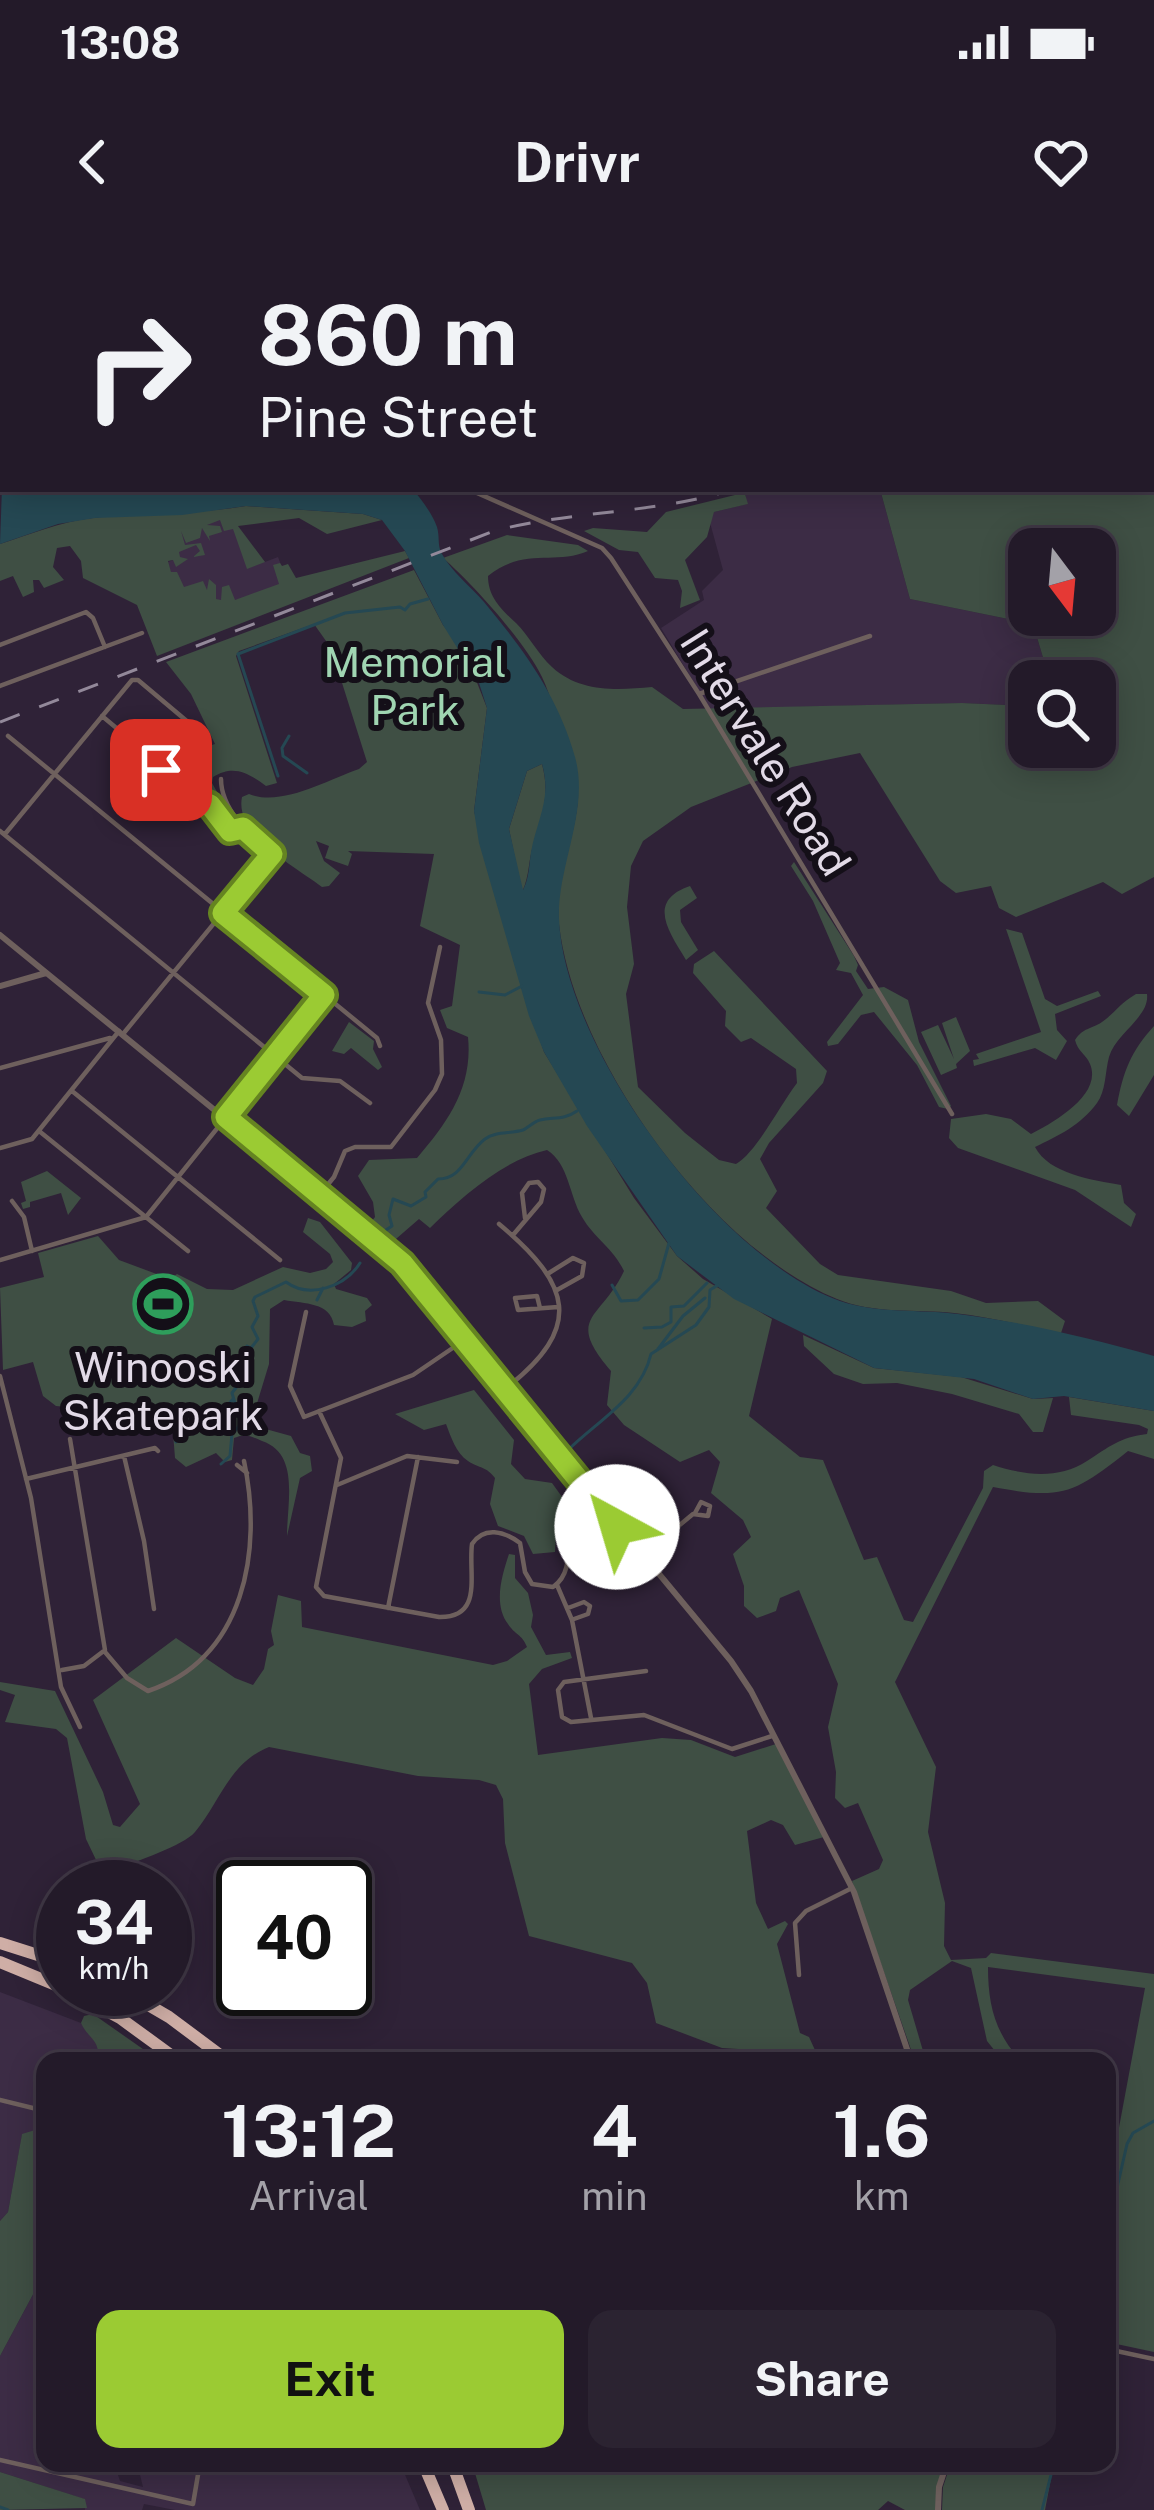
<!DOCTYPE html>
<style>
body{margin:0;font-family:"Public Sans",sans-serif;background:#2b2331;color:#f1f3f6;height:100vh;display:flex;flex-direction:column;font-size:45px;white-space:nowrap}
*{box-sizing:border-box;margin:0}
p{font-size:39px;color:#a3a1a8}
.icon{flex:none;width:66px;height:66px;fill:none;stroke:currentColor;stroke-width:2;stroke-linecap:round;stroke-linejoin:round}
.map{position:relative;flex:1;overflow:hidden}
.details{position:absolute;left:36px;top:1812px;width:1080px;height:420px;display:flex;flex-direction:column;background:#231a29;border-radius:24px;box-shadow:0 6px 30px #0003,0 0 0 3px #403846}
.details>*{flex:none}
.guide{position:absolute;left:0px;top:0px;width:1155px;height:252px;box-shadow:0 6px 30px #0003,0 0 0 3px #403846;background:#231a29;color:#f1f3f6;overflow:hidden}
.needle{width:78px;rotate:164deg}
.controls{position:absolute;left:1008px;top:288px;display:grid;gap:24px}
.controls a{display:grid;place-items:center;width:108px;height:108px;border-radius:24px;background:#231a29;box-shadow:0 6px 30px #0003,0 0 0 3px #403846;font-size:60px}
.speed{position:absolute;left:36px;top:1620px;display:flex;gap:24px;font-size:60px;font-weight:700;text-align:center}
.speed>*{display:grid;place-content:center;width:156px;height:156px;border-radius:50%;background:#231a29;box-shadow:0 6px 30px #0003,0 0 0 3px #403846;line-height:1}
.speed small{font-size:30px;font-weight:400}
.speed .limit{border:6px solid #111;border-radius:18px;background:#fff;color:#111}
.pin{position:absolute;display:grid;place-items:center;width:102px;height:102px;color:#fff;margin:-51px;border-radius:24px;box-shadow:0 6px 18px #0006}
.me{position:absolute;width:132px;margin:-66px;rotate:321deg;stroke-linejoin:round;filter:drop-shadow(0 0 9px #0008)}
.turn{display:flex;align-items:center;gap:42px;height:252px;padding:0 60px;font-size:54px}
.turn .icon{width:156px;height:156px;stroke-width:2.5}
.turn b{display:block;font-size:84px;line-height:102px}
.eta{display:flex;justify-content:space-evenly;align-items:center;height:204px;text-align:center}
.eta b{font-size:72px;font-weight:700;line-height:84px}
.action{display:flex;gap:24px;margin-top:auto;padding:24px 60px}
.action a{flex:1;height:138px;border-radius:24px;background:#9bcb33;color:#111;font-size:48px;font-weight:700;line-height:138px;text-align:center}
.action a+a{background:#2b2331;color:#f1f3f6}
.status{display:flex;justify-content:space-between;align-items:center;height:84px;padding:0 60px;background:#231a29;direction:ltr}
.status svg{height:33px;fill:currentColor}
header{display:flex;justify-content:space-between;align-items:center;height:156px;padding:0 60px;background:#231a29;font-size:54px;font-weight:700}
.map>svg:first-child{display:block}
.built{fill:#3c2c45}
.green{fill:#3f4f44;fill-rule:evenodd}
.water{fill:#254853;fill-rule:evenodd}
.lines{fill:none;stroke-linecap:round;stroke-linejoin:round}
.stream{stroke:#254853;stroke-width:3}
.minor{stroke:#6e605d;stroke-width:4.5}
.tertiary{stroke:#6e605d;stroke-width:6}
.secondary{stroke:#95807b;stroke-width:8}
.primary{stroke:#b39891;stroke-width:9}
.motorway{stroke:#cfaea6;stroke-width:12}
.rail{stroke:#93899a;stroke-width:3;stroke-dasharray:21 21;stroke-linecap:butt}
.route-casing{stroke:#658421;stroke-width:30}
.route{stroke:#9bcb33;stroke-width:21}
.labels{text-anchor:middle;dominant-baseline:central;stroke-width:12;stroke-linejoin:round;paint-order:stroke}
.park-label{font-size:42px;fill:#a0d5b2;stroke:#140f18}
.street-label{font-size:42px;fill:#e2dae7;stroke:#140f18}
.poi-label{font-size:42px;fill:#e2dae7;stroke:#140f18}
</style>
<div class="status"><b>13:08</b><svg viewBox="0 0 49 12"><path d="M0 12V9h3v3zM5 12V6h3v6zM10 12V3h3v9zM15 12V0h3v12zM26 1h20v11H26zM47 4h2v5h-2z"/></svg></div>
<header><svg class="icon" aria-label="back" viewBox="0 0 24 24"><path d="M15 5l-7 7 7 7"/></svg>Drivr<svg class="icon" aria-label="heart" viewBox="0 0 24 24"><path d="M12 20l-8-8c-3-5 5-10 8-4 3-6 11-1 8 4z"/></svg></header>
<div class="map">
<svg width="1154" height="2270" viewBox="0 0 1154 2270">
<rect width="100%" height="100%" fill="#2f2237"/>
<path class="built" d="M762,249H880L910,359L1033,384L1050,441H1029V466L962,463L710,469L661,388L704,360L702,351L723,330L709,279L714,272L747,264L745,254Z
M221,278L236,286L265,322L278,317L289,346L238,365L185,352L171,333L168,322L173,320L165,291Z
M0,1752L81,1783L95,1799L100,1811L96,1821H45V1887L22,1895L8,1972L0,1981Z
M45,2032V2223H114L120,2241L143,2247L137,2223H400L420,2270H175L144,2264L142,2270H85L84,2259L0,2232V2116Z"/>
<path class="green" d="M1154,125V637L1122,654L1103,642L1016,677L999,668L991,646L956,653L940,641L860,513L792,527L691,567L643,601L631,626L627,667L634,724L626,754L638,847L685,893L719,920L736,924C756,913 780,865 797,843L796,829L751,798L741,802L725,786L726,771L693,733L694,724L714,711L827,831L823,843L769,903L760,919L777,951L766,968L820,1024L838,1035L951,1051L986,1063L1038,1061L1065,1081L1061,1093C1026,1086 990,1077 954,1073C915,1069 873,1074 837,1059C711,1008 574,819 559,684C554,642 575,600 578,559C579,542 569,522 564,506C557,484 552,458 542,437C526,403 472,343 443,318L507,295L578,305L588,311C554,326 526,306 488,336C488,357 501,369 516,383C529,396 538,414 552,427C580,453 618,450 652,447L683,469L962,463L1029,466V507H1095V441H1050L1033,384L910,359L880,249H1152ZM1029,309H1095V375H1029Z
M739,254H745L748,264L714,272L707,297L685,320L700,360L680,368L682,351L678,340L655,338L638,312L619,310L584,291L593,288L647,292L666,272Z
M246,266L363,274L382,280L327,294L299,278L238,286L265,322L247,329L233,289L224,291L220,280L207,285L220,286L222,292L209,296L210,301L202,288L200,298L186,303L181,291L185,305L201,303L205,315L193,317L200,311L196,305L179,312L180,317L188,319L176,327L173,320L168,321L171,332H177L184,347L203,341L207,350L209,339L216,345V359L221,360L222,347L229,345L235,360L279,344L273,325L280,323L282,326L288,324L296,338L405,311L409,318L157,416L137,365L83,338L81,321L70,306L57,308L53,327L64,340L44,348L39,340H33L34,352L23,357L13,336L0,341V304C31,294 60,282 93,278C144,271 195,275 246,266Z
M414,330L443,385L465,412L487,468L474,571L514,722L544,812L634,958L677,1016L703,1039L772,1079L749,1176L800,1217L823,1220L864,1320L877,1317L904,1380L913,1382L983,1248L984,1231L993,1225C1023,1235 1058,1240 1087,1221C1109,1207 1120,1197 1147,1194L1148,1189L1139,1185L1071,1175L1069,1157L1154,1171V1219L1128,1211C1074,1254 1062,1260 993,1247L895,1442L936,1527L928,1592L945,1663L944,1706L951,1720L986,1718L991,1713L1154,1734V2112L1107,2102V1952L1145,1748L988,1727C988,1765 995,1793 1021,1821H1003L987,1801L971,1728L952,1721L910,1750L908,1760L926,1821H915L852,1641L879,1629L883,1620L858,1563L845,1568L835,1558L836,1532L828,1487L838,1444L799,1350L780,1358L776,1371L757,1378L744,1366V1346L733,1314L751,1297L743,1280L711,1253L720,1222L709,1210L680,1222L624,1185L607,1165L611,1131C564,1076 601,1080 624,1031C613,1008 594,998 582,977C569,955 569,924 547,910C503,920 462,957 430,988L419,979L389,1005L368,986L375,977L373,962L358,936L369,920L417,918C448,882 473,847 468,797L447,788L440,770L452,766L460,705L420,686L434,614L348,611L352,614L348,626L325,618L329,606L316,601L324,621L340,633L329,646L322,647C296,627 234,595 242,557L249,554C282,567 327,540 359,529L367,522L331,408L314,384L239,411L236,416L277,543L266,546C248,533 234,524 213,537L212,543L236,586L234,588L211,561L175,545L169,528L180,515L215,504L191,454L166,422Z
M542,524C550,554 543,574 534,603C528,619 530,636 522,652L509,589L527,531Z
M794,622L854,716L858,725L856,731L868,749L884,747L908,760L919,802L951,866L948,869L939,867L917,825L874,772L861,775L838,804L828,806L827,802L863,755L851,733L836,730L840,723L813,661L791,626Z
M690,646L697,658L680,670L681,682L698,710L686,720C669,692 646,661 690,646Z
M1006,689L1022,693L1045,759L1057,766L1098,751L1101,756L1055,774L1057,790L1067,801L1056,820L1035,808L974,826L973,820L979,819L976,814L1041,792Z
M1136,754H1147C1150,777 1116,793 1109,817C1105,832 1106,851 1097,863C1081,885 1058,896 1035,907C1049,934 1093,940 1121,945L1124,963L1136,974L1131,987L1075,950L958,908L949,898L951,879L986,874L1011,879L1031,894C1052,883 1103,855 1090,824C1086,814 1078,812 1075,800C1084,787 1090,790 1102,782C1115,773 1119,764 1136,754Z
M956,777L970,811L956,824L957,828L941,835L921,792L938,785L954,819L942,783Z
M349,782L374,801L373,809L382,827L378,830L351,808L344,814L332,811Z
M1154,786V835L1129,876L1117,865C1123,832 1131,811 1154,786Z
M47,931L81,958L68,975L61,953L30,962V967L23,969L21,963L26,961L21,942Z
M308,978L320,982L352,1023L351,1030L334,1044L336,1049L367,1058L372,1065L365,1071L366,1081L352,1087L334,1085C330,1062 305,1064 284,1060L270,1069L269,1124L255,1170L262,1188L291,1196L300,1213L310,1216L312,1231L300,1238L287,1296C287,1262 300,1214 262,1201C250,1196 246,1193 234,1198L232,1220L225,1222L216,1213L186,1227L175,1218L173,1193L157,1175L56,1166L43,1156L33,1122L3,1130L0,1048L44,1037L38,1013L98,996L119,1020L170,1039L177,1034L207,1049L233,1050L283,1027L310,1033L326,1029L333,1022L330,1014L303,992Z
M803,1095L874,1128L961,1137L1033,1159L1053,1158L1043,1192H1033L1019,1174L952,1154L897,1143L863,1144L834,1134L804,1106Z
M474,1150L514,1200L511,1224L525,1239L552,1243L565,1261L557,1277L555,1312L533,1314L524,1296L498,1286L490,1264L495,1238C486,1226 480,1229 468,1221C456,1213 451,1197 446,1184L424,1190L395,1174Z
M509,1314L515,1315V1338L528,1353L533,1375L531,1387L546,1415L570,1412L572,1418L542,1429L529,1444L538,1515L662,1498L691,1500L735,1517L776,1504L824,1597L795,1605L783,1585L771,1580L747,1591L756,1663L768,1689L785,1681L788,1684L777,1704L800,1793L809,1797L820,1821H763L755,1810L722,1808L656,1783L647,1743L632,1723L529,1696L505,1603L503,1559L496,1545L479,1540L418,1536L269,1507C229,1523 220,1562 195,1592C183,1606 136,1621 117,1629L98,1624L86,1599L67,1498L56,1489L5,1482L15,1455L0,1450V1442L55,1451L103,1552L113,1585L120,1587L140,1564L93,1460L176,1398L235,1438L253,1445L264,1429L268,1409L274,1405L271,1391L278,1355L301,1361L302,1387L493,1425L507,1421L527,1407C522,1394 515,1395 508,1384C493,1364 502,1335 509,1314Z
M93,1774L160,1821H96C103,1801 88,1799 81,1783L84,1776Z
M45,1887V2032L0,2116V1981L8,1972L22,1894Z
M472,2223H944L936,2270H905L888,2261L878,2270H486Z
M951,2223H1054L1045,2270H942L943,2247Z
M0,2232L85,2259L87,2268L0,2270Z"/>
<path class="water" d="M3,219V249H413C422,261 432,273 437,287C440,297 437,305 442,314C451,331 471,347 484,362C524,410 558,456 575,517C590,570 557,626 559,679C564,808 719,1018 840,1061C878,1074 919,1069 958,1074C1024,1082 1090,1098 1154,1116V1171L1064,1156L1033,1159L974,1139L874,1128L734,1059L677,1016L587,886L544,812L529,776L479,603L474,571L487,468L479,443L443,385L405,311L382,280L363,274L246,266L182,275L95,278L58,284L0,304ZM542,524C552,559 537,579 531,612C529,626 529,638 523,650L509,589L527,531Z"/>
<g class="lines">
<path class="stream" d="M289,496L282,508L283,516L307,533
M278,536L238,414L345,373L400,367L405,370L410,364L428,359
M479,752L505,755L522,746
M386,990L392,986L389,975L393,959L411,966L426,957L425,952L438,939C463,939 466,913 485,899C496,891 510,894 523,890C527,888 535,881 540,880C554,877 564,880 577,871
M612,1045L621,1061L638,1060L659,1039L669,1003
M317,1060L323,1048
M644,1088L662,1087L671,1082V1067L684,1066L707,1043
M658,1109L683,1076L705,1058
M176,1202L192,1187L216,1179L233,1159
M569,1209C600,1179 641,1157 651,1114L696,1085L709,1067L710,1050L718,1045
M221,1224L230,1216L232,1194L241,1184L232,1153L238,1145C240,1130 243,1120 247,1106L251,1108L258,1099L252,1087L258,1076L253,1061L255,1057L286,1042C309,1059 345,1047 360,1023
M1107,1992L1127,1904L1133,1893L1154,1881
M0,2267L8,2270
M1042,2270L1054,2223"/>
<path class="minor" d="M519,0L521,3
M700,0L701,3
M363,3L371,0
M422,3L430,0
M609,3V0
M821,3L822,0
M901,3L902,0
M954,3V0
M0,34L3,36
M0,98L3,100
M468,249L602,308L611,318L699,454L952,874
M0,405L86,372L93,378L105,407
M0,446L142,393
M699,454L870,396
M102,476L150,516L172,547L210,565L230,591L243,588
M8,496L377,798L380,806
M0,591L302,838L340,841L370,863
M5,594L132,440H138L201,493
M123,794L271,614C250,595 221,570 221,539
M0,828L110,798
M72,851L280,1020
M39,891L188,1011
M0,908L32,899L119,791
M320,954L334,937L345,911L355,907H391L435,850L442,834L441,800L428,763L440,707
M12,961L24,977L32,1011
M499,984C571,1044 585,1087 505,1149
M513,995L541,962L544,949L538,942L529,943L522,953L525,978
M0,1020L146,977L324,755
M549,1033L573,1018L584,1023L582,1036L557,1050
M540,1068L537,1056L515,1058L518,1070L558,1067
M306,1072L290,1146L304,1177L413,1135L463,1101
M0,1136L31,1258L61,1447L80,1487
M319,1171L341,1218L316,1347L324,1356L439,1377C484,1378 468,1334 472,1304C484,1286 504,1291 520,1303L525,1332L532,1344L553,1347C584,1326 552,1279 585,1249
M124,1216L144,1301L154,1369
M237,1225L247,1233
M26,1239L155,1208L158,1211
M337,1245L407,1216L457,1222
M641,1317L693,1274L708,1276L710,1266L701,1262L695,1273
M557,1345L572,1380L591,1478
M388,1368L418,1217
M568,1368L584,1362L590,1366L588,1374L574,1379
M105,1412L127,1438L148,1451C245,1418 263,1310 244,1221
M62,1430L84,1426L105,1410L70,1199
M646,1431L564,1442L558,1450L562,1477L571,1482L644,1475L732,1509L772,1496
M799,1735L795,1683L806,1671L852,1648
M0,1860L45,1871
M1107,2109L1154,2119
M0,2220L193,2264L200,2223"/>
<path class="tertiary" d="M341,0L343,3
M1032,3V0
M0,695L402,1023L731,1421L751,1451L854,1652L911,1821
M0,746L46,733
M938,2270L939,2247L947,2223"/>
<path class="secondary" d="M669,3L670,0"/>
<path class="primary" d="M569,0L570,3
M0,150L3,152"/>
<path class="motorway" d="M0,1703L63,1723
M0,1722L63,1748
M66,1749L120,1778L179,1821
M121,1749L169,1777L228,1821
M423,2223L443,2270
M452,2223L469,2270"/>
<path class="rail" d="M1152,115L1154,114
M0,482L494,291C574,270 656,274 735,249"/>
</g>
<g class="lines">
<g class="route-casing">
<path id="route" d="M161,530L172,548L210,565L230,591L243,588L272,614L223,673L324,755L226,877L402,1023L617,1287"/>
</g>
<use href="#route" class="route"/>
</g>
<defs>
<g id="stadium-ring" transform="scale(3)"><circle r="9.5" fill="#140f18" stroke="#2e9e5b" stroke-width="1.5"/><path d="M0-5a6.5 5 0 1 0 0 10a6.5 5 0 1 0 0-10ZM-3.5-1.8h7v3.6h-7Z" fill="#2e9e5b"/></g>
</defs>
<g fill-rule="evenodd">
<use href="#stadium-ring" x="163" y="1064"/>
</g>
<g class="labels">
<g class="park-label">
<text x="415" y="421">Memorial<tspan x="415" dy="48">Park</tspan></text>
</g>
<g class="street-label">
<text transform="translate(766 512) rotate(58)">Intervale Road</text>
</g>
<g class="poi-label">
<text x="163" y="1126">Winooski<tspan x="163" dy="48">Skatepark</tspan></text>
</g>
</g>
</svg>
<div class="controls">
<a><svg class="needle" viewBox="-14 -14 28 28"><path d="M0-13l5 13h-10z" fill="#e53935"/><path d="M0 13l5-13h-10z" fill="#a3a1a8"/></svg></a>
<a><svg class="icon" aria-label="search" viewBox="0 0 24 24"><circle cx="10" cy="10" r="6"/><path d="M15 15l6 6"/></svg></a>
</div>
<div class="speed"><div>34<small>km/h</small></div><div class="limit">40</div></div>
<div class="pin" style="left:161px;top:530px;background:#d93025"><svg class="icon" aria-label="arrive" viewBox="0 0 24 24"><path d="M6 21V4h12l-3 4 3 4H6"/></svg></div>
<svg class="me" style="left:617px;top:1287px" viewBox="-20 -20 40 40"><circle r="19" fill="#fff"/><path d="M0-13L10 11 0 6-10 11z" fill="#9bcb33"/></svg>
<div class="guide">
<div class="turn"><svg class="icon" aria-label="right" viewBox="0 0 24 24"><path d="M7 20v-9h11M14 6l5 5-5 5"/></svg><div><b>860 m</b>Pine Street</div></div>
</div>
<section class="details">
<div class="eta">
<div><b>13:12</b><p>Arrival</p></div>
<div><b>4</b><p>min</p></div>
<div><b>1.6</b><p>km</p></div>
</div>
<div class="action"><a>Exit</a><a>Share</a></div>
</section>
</div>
